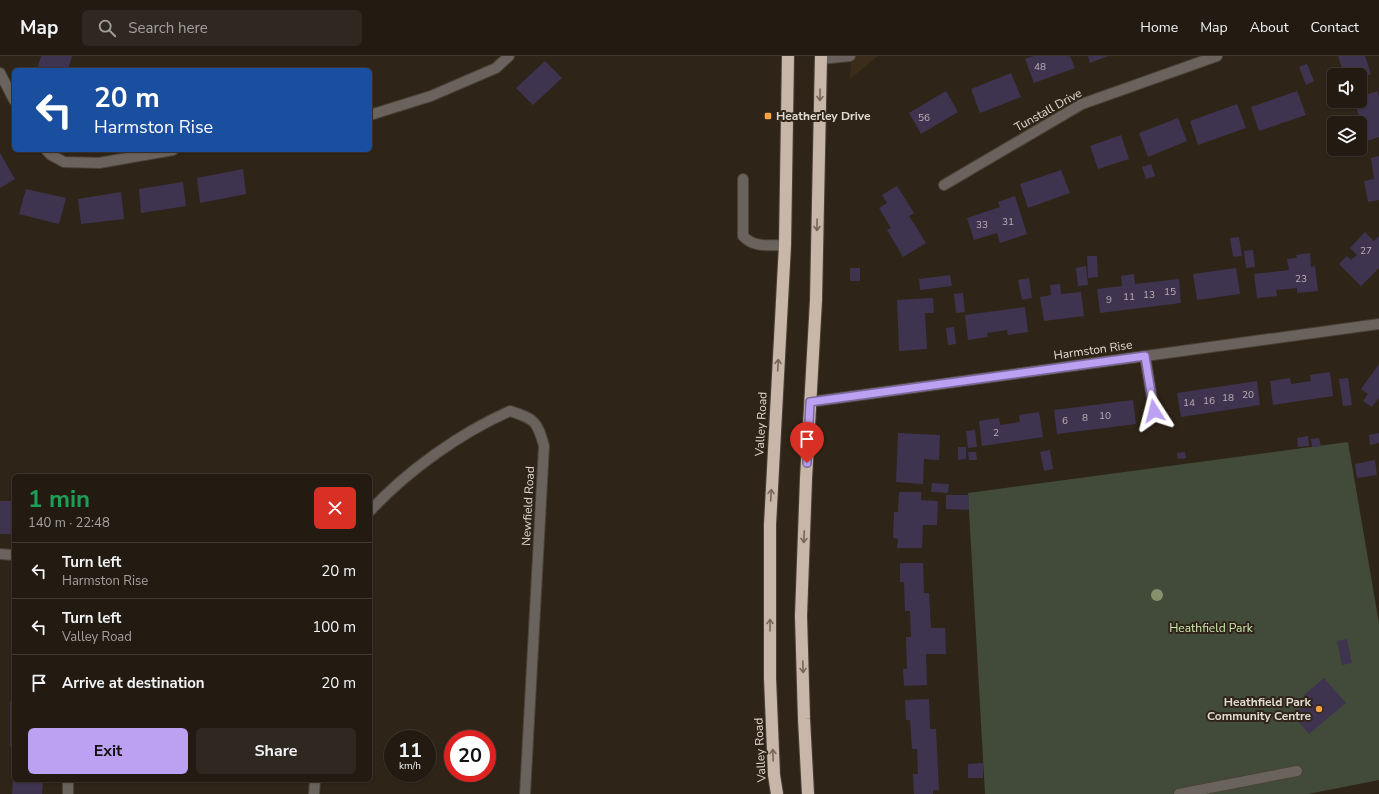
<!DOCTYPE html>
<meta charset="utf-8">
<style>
body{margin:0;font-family:"Nunito Sans",sans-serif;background:#2f2820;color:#f1f3f6;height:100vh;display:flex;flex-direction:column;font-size:15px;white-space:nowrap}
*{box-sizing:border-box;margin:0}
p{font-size:13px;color:#a3a19f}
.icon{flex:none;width:22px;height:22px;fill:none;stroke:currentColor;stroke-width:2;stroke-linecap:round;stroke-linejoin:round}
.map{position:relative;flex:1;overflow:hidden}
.drawer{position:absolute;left:12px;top:418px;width:360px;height:308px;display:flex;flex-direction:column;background:#231b12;border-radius:6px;box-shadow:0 1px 3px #0004,0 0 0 1px #403932}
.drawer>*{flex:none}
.hud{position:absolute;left:12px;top:12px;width:360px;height:84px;border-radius:6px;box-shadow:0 1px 3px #0004,0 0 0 1px #403932;background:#1a4fa0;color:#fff;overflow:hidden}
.buttons{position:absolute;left:1327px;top:12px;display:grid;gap:8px}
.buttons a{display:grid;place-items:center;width:40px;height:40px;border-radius:6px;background:#231b12;box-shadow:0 1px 3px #0004,0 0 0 1px #403932;font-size:20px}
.speed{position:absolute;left:384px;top:674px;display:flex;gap:8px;font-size:20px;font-weight:700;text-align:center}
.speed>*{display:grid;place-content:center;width:52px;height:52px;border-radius:50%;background:#231b12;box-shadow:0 1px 3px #0004,0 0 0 1px #403932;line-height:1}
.speed small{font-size:10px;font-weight:400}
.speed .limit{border:6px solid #d22;background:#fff;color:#111}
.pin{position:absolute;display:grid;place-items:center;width:34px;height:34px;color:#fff;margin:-41px -17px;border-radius:50% 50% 50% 0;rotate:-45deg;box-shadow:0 0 4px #0007}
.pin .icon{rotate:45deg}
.me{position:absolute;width:44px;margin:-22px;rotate:351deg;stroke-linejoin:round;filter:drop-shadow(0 0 3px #0008)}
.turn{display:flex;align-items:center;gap:14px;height:84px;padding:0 16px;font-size:18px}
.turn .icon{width:52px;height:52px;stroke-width:2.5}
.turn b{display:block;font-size:28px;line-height:34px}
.round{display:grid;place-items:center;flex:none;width:42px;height:42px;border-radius:6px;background:#2f2820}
.overview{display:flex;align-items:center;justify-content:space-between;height:68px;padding:0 16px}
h1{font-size:24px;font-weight:700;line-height:30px;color:#1e9e55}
.primary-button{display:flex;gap:8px;margin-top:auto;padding:8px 16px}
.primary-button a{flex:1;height:46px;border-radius:6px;background:#bca0f2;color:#111;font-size:16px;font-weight:700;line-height:46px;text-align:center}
.primary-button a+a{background:#2f2820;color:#f1f3f6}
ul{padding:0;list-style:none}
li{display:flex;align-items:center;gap:12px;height:56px;padding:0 16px;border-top:1px solid #403932}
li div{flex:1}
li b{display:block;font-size:15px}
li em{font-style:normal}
header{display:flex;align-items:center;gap:24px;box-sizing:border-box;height:56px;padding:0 20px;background:#231b12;border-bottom:1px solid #403932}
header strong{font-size:19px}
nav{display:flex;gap:22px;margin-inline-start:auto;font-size:14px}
.search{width:280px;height:36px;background:#2f2820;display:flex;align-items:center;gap:10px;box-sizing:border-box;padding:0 14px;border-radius:6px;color:#a3a19f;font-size:15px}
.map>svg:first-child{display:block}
.built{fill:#3c2c1a}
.green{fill:#424b39}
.building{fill:#3f344f}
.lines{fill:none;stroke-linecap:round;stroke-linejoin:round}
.lane-casing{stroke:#4b4136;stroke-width:12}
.street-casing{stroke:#4b4136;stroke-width:12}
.highway-casing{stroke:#4b4136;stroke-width:14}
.lane{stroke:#6a635d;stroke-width:10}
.street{stroke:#6a635d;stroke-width:10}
.highway{stroke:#c8b7a9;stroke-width:12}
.tree{fill:#86906d}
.oneway{stroke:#746659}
.route-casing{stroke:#7a689d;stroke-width:10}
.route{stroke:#bca0f2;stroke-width:7}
.poi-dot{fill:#f5a246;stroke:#2f2418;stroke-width:1.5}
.labels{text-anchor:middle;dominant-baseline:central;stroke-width:4;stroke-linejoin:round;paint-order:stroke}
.number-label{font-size:10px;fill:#b8b0b1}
.street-label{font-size:12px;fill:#e1dad2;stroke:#2f2418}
.poi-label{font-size:12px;font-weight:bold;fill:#e1dad2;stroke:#2f2418;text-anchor:start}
.park-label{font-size:12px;fill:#cde9b2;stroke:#2f2418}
</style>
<header>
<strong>Map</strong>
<div class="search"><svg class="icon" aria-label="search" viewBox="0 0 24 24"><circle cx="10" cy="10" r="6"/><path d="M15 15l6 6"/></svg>Search here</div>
<nav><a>Home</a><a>Map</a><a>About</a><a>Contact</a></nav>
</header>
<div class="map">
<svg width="1379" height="738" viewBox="0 0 1379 738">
<rect width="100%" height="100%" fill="#2f2418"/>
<path class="built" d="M851,0H878L850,23Z"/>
<path class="green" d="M1348,386L1379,567V724L1308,738H985L968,437Z"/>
<path class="building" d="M41,0H72L68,14H37Z
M1033,0H1070L1075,12L1034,27L1025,3Z
M1088,0H1108L1090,7Z
M1338,0H1365L1371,18L1360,22V19H1344Z
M545,5L562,22L533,49L516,32Z
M1307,8L1314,25L1306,29L1299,11Z
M1011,17L1021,41L980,57L971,33Z
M946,35L958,56L921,78L909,57Z
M1297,35L1306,59L1259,75L1251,51Z
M1377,35L1379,40V81L1367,85L1354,45H1360V41Z
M1237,48L1246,72L1198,89L1190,65Z
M1178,62L1187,85L1148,101L1139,77Z
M1121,79L1129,103L1098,113L1090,90Z
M0,97L15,123L0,132Z
M1379,100V144L1368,146L1364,125L1374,123L1371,102Z
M1151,108L1155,120L1146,123L1142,111Z
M243,113L246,138L200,147L197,122Z
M1061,114L1070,137L1028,152L1020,128Z
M183,126L186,150L141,157L139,133Z
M897,130L914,157L909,160L926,187L903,201L887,174L891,172L879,152L887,147L882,139Z
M26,133L66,142L59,168L19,158Z
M121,136L124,163L81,168L78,143Z
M1015,140L1027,178L1000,187L997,177L974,184L967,162L1000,151L998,146Z
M1365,176L1374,185L1379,180V212L1361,230L1339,208L1347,200L1351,204L1357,199L1350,192Z
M1239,181L1242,200L1233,201L1230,182Z
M1253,194L1255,211L1246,212L1244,195Z
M1310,197L1311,211L1315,210L1318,235L1297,237V232L1287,233L1276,234L1277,240L1257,242L1254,218L1289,214L1287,203L1297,202L1296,199Z
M1087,200H1097L1098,221L1088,222Z
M1086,210L1088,229L1078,230L1076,212Z
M850,212H860V225H850Z
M1236,212L1240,238L1197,244L1193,218Z
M1134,218L1135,228L1179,223L1181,247L1100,257L1097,233L1122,230L1121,220Z
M950,219L952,230L920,234L919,223Z
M1029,222L1032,242L1022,244L1018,224Z
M1060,228L1061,238L1081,236L1084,260L1044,265L1040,241L1051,239L1050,229Z
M963,237L965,256L956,257L954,238Z
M933,242L934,257H925L927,293L899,295L897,244Z
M1025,251L1028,276L1008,279L1007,274L987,277L988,281L968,284L965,259Z
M954,271L956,288L948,289L946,272Z
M1379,308V342L1372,351L1363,345L1368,338L1361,333Z
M1330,316L1333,340L1273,349L1270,325L1290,322L1291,328L1311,325L1310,319Z
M1348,322L1352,349L1343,350L1339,323Z
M1257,325L1260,349L1181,361L1177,337Z
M1133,344L1136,368L1057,378L1054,354Z
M1039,356L1043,381L982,390L979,365L999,362L1000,369L1020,366L1019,359Z
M975,374L977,391L968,392L966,375Z
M898,377L940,379L939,404L924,403L923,428L896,426Z
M1379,377V387L1370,389L1369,379Z
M1308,380L1309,390L1298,391L1297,382Z
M1319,382L1321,390L1312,391L1311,383Z
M958,391H966V403L958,404Z
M1050,394L1053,413L1044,415L1040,396Z
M968,396H976L977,404H969Z
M1185,396L1186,402L1178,403L1177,397Z
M1375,404L1377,419L1357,422L1355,408Z
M932,427L949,428L948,437L931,436Z
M899,436H921V444L938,445L937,469H923L922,492H897L898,483L893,482L894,456H898Z
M946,439H969V454L946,453Z
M0,445H12L11,478H0Z
M900,507H923L924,537H929L931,572H945L946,598H926L927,629L904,630L903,613H907L906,581H911L910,555H905L904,526H900Z
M1347,583L1352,607L1342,609L1337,585Z
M11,588H14V634H11Z
M1324,622L1346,647L1309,678L1293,659L1309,645L1304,639Z
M929,643L930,673H936L939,734H933V738H914L913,718H918L917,693H912L910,664H906L905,644Z
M10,645H14V691H10Z
M983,707V722H968V708Z
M13,724H43L42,738H12Z"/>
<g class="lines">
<g class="lane-casing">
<path id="lane" d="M821,3L850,0
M1145,300L1154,355
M1179,738L1297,715"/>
</g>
<g class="street-casing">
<path id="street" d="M0,17L14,44
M370,59L431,40L496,12L509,0
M46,94L51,99L64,106L99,107L173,94
M743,123V180C754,192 769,189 785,189
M944,129L1082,48L1217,0
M810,346L1379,268
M370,455C407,415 460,377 510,355C535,363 537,365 544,390L525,738
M0,498L14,499
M68,738V724
M314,738L315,724"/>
</g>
<g class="highway-casing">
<path id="highway" d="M777,738L774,719L770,622V469L785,189L788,0
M808,738L804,663L801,560L806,423L816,244L821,0"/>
</g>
<use href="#lane" class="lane"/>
<use href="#street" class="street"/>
<use href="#highway" class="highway"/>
</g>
<circle class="tree" cx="1157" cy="539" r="6"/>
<defs><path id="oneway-shaft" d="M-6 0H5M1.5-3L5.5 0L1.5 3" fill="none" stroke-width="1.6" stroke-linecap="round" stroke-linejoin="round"/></defs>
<g class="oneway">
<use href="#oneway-shaft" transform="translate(820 39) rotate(91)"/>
<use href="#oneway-shaft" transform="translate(817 169) rotate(91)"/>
<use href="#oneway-shaft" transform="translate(778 309) rotate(-87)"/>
<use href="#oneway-shaft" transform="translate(771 439) rotate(-87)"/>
<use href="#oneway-shaft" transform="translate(804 481) rotate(92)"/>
<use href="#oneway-shaft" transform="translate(770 569) rotate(-90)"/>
<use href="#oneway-shaft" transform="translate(803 611) rotate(88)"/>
<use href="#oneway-shaft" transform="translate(773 699) rotate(-92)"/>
</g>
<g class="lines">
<g class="route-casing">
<path id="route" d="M807,407L810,346L1145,300L1154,355"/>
</g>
<use href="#route" class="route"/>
</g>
<g class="poi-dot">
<rect x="764" y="56" width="8" height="8" rx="2"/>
<circle cx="1319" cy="653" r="4"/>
</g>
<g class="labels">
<g class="number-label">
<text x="1040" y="11">48</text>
<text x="924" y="62">56</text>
<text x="1008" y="166">31</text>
<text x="982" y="169">33</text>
<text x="1366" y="195">27</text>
<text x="1301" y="223">23</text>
<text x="1170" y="236">15</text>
<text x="1149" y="239">13</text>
<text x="1129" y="241">11</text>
<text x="1109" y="244">9</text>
<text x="1248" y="339">20</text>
<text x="1228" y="342">18</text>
<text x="1209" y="345">16</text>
<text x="1189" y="347">14</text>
<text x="1105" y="360">10</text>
<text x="1085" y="362">8</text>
<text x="1065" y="365">6</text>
<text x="996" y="377">2</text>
</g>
<g class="street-label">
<text transform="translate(1048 54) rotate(-29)">Tunstall Drive</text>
<text transform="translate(1093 294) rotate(-8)">Harmston Rise</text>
<text transform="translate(761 368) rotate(-87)">Valley Road</text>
<text transform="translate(528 450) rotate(-87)">Newfield Road</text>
<text transform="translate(760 694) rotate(-93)">Valley Road</text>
</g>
<g class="poi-label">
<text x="776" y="60">Heatherley Drive</text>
<text x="1311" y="646" text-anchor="end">Heathfield Park<tspan x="1311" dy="14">Community Centre</tspan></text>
</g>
<g class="park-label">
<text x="1211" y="572">Heathfield Park</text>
</g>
</g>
</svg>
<div class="buttons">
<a><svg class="icon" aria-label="sound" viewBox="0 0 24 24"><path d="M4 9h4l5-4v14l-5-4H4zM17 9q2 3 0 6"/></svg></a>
<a><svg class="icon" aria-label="layers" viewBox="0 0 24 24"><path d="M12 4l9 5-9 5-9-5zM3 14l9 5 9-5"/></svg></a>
</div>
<div class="speed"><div>11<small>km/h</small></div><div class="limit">20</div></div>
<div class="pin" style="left:807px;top:407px;background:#d93025"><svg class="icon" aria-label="arrive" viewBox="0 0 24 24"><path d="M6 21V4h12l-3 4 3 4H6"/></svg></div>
<svg class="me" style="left:1154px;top:355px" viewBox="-20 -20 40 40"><path d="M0-17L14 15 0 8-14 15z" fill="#bca0f2" stroke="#fff" stroke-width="4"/></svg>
<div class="hud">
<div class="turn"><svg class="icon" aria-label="left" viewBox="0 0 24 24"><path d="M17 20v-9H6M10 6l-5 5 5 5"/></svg><div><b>20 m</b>Harmston Rise</div></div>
</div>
<section class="drawer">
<div class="overview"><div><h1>1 min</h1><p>140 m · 22:48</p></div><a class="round" style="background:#d93025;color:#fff"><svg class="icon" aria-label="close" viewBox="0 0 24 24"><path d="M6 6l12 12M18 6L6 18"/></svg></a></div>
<ul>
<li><svg class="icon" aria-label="left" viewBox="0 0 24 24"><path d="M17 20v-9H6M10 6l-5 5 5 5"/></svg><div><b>Turn left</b><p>Harmston Rise</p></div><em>20 m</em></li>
<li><svg class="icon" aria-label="left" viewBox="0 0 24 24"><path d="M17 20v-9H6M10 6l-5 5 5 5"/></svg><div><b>Turn left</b><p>Valley Road</p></div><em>100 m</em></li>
<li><svg class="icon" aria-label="arrive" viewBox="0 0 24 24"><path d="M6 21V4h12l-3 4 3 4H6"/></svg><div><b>Arrive at destination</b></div><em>20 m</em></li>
</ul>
<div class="primary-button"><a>Exit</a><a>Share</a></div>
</section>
</div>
